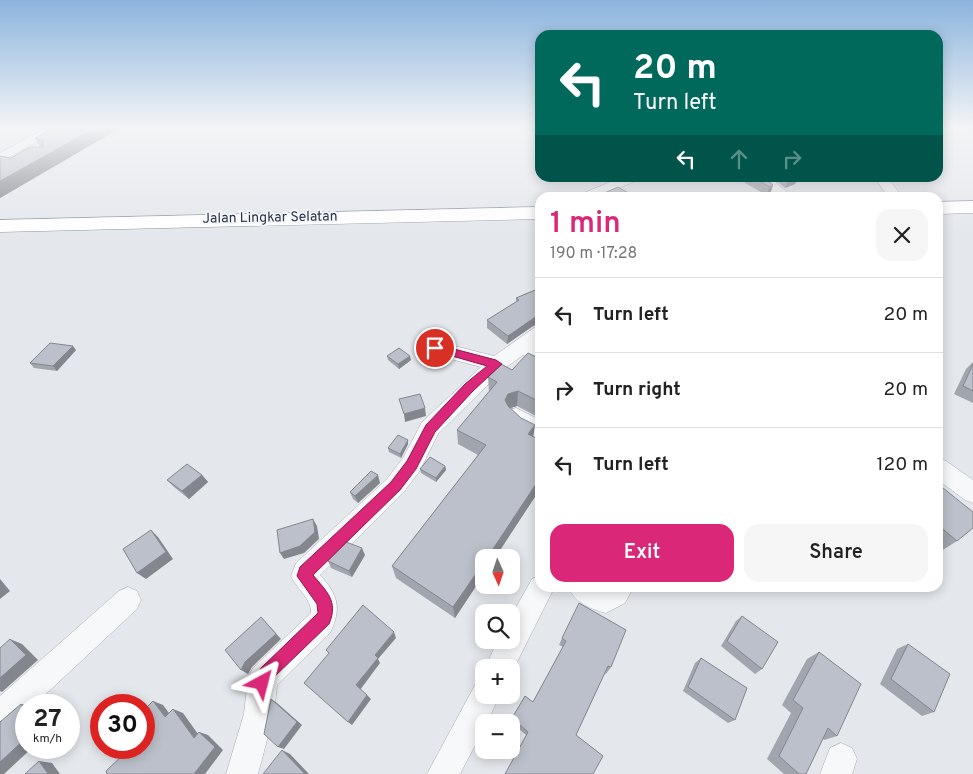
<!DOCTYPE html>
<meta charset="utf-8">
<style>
body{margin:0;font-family:Overpass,sans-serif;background:#f6f6f6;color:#222;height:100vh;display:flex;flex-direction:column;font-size:19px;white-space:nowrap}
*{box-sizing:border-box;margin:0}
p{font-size:16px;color:#767676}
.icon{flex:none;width:28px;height:28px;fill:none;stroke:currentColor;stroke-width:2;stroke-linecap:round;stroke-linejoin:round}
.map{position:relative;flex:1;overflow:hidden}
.drawer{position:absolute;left:535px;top:192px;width:408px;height:400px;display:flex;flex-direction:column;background:#fff;border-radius:15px;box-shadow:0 2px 12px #0003}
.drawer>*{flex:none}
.top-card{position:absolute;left:535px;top:30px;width:408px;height:152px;border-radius:15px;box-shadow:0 2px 12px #0003;background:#00695c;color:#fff;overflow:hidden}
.needle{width:32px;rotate:177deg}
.fabs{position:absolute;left:475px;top:549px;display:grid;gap:10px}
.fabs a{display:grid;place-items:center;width:45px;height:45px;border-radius:10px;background:#fff;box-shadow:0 2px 12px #0003;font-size:25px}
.speed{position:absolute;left:15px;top:694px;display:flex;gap:10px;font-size:25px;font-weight:700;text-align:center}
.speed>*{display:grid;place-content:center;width:65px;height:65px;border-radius:50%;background:#fff;box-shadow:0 2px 12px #0003;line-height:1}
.speed small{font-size:12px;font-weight:400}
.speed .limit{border:8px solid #d22;background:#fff;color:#111}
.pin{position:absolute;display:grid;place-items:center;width:42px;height:42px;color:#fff;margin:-21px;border:2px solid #fff;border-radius:50%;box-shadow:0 1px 5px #0007}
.me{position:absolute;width:55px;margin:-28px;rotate:38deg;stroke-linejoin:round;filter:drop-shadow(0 0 4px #0008)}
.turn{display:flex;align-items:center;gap:18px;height:105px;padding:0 15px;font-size:22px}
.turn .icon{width:65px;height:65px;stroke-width:2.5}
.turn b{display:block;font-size:35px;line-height:42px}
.lanes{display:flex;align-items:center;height:48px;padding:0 15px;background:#0003;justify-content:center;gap:25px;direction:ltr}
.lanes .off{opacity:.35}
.round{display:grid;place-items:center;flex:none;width:52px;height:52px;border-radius:15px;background:#f6f6f6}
.summary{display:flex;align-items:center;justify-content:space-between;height:85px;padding:0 15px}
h1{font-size:30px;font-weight:600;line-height:38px;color:#db2777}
.primary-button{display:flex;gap:10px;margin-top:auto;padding:10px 15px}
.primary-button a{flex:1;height:58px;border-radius:15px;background:#db2777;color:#fff;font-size:20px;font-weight:600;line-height:58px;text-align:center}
.primary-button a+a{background:#f6f6f6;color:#222}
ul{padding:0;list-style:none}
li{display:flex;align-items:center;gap:15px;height:75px;padding:0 15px;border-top:1px solid #e0e0e0}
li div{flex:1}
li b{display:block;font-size:19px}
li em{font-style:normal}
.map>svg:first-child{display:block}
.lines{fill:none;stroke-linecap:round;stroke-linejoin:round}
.minor-casing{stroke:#a9aeb7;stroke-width:1}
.highway-casing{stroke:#8b94a3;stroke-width:1}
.minor{fill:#f7f8fa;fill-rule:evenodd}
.highway{fill:#fff;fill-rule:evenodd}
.wall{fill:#a1a5ae}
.shaded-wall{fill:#83868d}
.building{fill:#bbc0ca;stroke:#83868d}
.route{fill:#db2777;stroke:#8e194d}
.labels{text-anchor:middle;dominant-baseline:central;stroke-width:4;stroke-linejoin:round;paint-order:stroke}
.far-street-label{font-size:14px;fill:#2b3445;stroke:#f4f6f9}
</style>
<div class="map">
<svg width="973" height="774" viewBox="0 0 973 774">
<rect width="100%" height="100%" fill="#e4e7ec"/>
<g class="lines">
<g class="minor-casing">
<path id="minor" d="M47,128H61L0,162V153Z
M620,178H637L635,181L597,198H577L579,195Z
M756,178H771L793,198H777Z
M875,178H888L903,198H889Z
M540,327V342L536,345L540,347V363L523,355L504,369L438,434L419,472L403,493L320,575C338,595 342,608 330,633L277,685L274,714L258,774H226L244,714L248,678L253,668L311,613C312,599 296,588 291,576L296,563L387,479L403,458L422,422L481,367L428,353L426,348L428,343L435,341L494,356L534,328Z
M516,408L540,420V440C528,436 511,427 506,416L509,410Z
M938,458L946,461L973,480V503L965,500L938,480Z
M540,575V588H554L511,674V668H485L498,640H511V616L532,579Z
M128,587L137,591L141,600L137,609L34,705H26V712L11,727L0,731V696L119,591Z
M569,588H633L625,603L606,613C591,609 575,603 569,588Z
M484,681V695H500L487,722H484V728L460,774H427L475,685Z
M841,743L852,748L857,759L852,774H820L830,748Z"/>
</g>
<g class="highway-casing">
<path id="highway" d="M973,201V213L938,214V202Z
M540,207V219L0,232V220Z"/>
</g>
<use href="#minor" class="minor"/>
<use href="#highway" class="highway"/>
</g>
<path class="wall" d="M55,128H120L0,198L40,147L35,138Z
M938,128H946L943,131L938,130Z
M968,128H973V131L969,130Z
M748,178H765L773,185L770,194L766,195L745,183Z
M773,178H798L795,184L785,188Z
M602,194L629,198H602Z
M540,288L533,326L507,344L487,328V320L516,302V298Z
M76,350L57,371L34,368L30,363Z
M387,356L411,360L399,369L388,360Z
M540,359V418L517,406L510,408L534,437L540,440V489L455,618L396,578L392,566L478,455L458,444L457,430L489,392L488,377L512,370Z
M973,362V403L954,394L966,369Z
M408,440V444L401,458L389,452L388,448Z
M445,466L446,470L436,482L421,473L420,469Z
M202,475L208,482L189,499L174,487L167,480Z
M380,483L358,503L353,499L350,492Z
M938,492L957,541L941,551L938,548Z
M365,555L352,577L331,568L328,561Z
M742,616L762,669L755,674L721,646L736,621Z
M562,638L611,667L606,674L605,673L576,735H526L511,722L512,718L533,702L563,647L559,645Z
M908,644L934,712L922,716L880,684L897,649Z
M819,652L837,736L824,740L823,739L806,774H784L767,759L791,713L782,705L807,659Z
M701,658L735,720L728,723L683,691L695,663Z"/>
<path class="shaded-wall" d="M95,128H120L0,198V181Z
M790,178H798L795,184L785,188Z
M773,185L770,194L766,195L770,187Z
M630,194L629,198H622Z
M540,315V324L533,326L507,344L508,336L534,318Z
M73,346L76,350L57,371L53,366Z
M410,356L411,360L399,369L398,364Z
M518,391L517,406L507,409L505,400L508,394Z
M425,408L426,416L405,422L404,414Z
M535,425L533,439L528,434Z
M408,440V444L401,458L400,454Z
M445,466L446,470L436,482V478Z
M202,475L208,482L189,499L182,491Z
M378,475L380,483L358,503L355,496Z
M540,478V489L495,558H487Z
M313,519L317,526L319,539L304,553L284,559L280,553Z
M151,530L158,537L173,559L146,579L137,573Z
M362,548L365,555L352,577L349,571Z
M484,562V574L455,618L453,607Z
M0,579L10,591L0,599Z
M261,617L281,639L252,667L248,674L241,670Z
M394,632L396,638L378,659L380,663L360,690L356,685L375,655Z
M10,639L22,644L38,660L2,692L0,691V678Z
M367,695L371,699L352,725L348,722Z
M271,699L277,703L302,725L284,749L278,747Z
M153,701L163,705L175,721L165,717Z
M21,704L26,705V711Z
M173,709L183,713L203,741L194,738Z
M199,732L208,735L223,750L205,774H194Z
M26,738V748H32L4,774H0V762Z
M282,750L290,754L309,774H305Z
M39,761L52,763L60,774H48Z"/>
<path class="building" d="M55,128H95L0,181V156L11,158L30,147H43V140L35,138Z
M754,178H765L773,185L770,187Z
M618,187L630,194L622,198H608L602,194Z
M540,288V315L534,318L508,336L487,320L519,300L516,298Z
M50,343L73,346L53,366L30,363Z
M399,348L410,356L398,364L387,356Z
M528,353L540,359V402L518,391L508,394L505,400L508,406L521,418L535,425L528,434L540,440V478L487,558H484V562L453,607L392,566L486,445L457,430L497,382L488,377L501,364L512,370Z
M973,364V391L963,386Z
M420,394L425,408L404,414L399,399Z
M398,435L408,440L400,454L388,448Z
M430,457L445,466L436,478L420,469Z
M187,464L202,475L182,491L167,480Z
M371,471L378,475L355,496L350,492Z
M943,488L973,512V528L957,541L938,525V492Z
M313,519L315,532L300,546L280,553L277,530Z
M151,530L166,552L137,573L123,549Z
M346,542L362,548L349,571L328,561Z
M579,603L626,630L611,667L608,666L576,735L603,756L593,774H505L528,732L512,718L525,696L533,702L566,641L562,638Z
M363,605L394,632L375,655L378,658L356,685L367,695L348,722L304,683L329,653L326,650Z
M742,616L778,642L762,669L727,641Z
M261,617L276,634L245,662L241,670L225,650Z
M10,639L26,655L0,678V648Z
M908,644L950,674L934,712L891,679Z
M819,652L861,684L837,736L828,728L806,774H799L779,756L803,708L793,700Z
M701,658L747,688L735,720L688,687Z
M271,699L297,722L278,747L264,734Z
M153,701L165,717L173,709L194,738L199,732L215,747L194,774H107L106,771L123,755L118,748H144V710Z
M21,704L26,711V738L0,762V722Z
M282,750L305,774H263Z
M39,761L48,774H25Z"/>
<linearGradient id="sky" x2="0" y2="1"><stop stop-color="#8bb4dd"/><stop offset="0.54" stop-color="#f3f4f6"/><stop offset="1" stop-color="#f3f4f6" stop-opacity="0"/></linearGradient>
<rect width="973" height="236" fill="url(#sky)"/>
<path class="route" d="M435,344L496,360L502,364L473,391L435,432L416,469L400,490L313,575C326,591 339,601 329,624L272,679L268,689L262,691L256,689L254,683L261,668L318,613L317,604L297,576L300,567L391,482L407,461L426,425L465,384L487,366L431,350L430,348Z"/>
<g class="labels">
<g class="far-street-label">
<text transform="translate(270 218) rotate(-1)">Jalan Lingkar Selatan</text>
</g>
</g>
</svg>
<div class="fabs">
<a><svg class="needle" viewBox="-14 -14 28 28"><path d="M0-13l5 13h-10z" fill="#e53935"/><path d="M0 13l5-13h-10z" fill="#767676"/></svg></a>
<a><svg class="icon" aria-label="search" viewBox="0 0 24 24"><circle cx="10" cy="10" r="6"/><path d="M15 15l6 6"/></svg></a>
<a>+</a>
<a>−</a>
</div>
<div class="speed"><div>27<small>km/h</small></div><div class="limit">30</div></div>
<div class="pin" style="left:435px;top:348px;background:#d93025"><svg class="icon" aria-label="arrive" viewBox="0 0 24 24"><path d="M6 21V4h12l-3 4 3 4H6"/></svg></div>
<svg class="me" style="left:262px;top:683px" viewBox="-20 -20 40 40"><path d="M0-17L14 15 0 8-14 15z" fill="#db2777" stroke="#fff" stroke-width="4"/></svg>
<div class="top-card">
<div class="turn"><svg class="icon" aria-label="left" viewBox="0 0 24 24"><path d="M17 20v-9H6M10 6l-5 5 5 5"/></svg><div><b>20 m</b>Turn left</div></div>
<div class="lanes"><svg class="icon" aria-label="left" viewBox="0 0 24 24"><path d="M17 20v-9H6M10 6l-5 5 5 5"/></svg><svg class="icon off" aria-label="ahead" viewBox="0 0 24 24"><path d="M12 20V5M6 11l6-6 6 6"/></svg><svg class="icon off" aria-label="right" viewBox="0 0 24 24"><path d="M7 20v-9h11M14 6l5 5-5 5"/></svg></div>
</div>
<section class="drawer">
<div class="summary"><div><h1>1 min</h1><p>190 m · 17:28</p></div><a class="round"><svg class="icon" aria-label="close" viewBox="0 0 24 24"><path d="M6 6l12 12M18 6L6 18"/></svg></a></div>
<ul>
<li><svg class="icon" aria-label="left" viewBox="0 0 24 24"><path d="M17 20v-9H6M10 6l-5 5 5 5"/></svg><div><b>Turn left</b></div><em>20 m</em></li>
<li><svg class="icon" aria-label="right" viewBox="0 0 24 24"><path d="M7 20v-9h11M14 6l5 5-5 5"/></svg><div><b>Turn right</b></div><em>20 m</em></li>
<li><svg class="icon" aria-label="left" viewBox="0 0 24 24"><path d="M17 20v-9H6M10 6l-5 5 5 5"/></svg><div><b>Turn left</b></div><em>120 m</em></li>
</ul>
<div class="primary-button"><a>Exit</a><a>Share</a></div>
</section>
</div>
